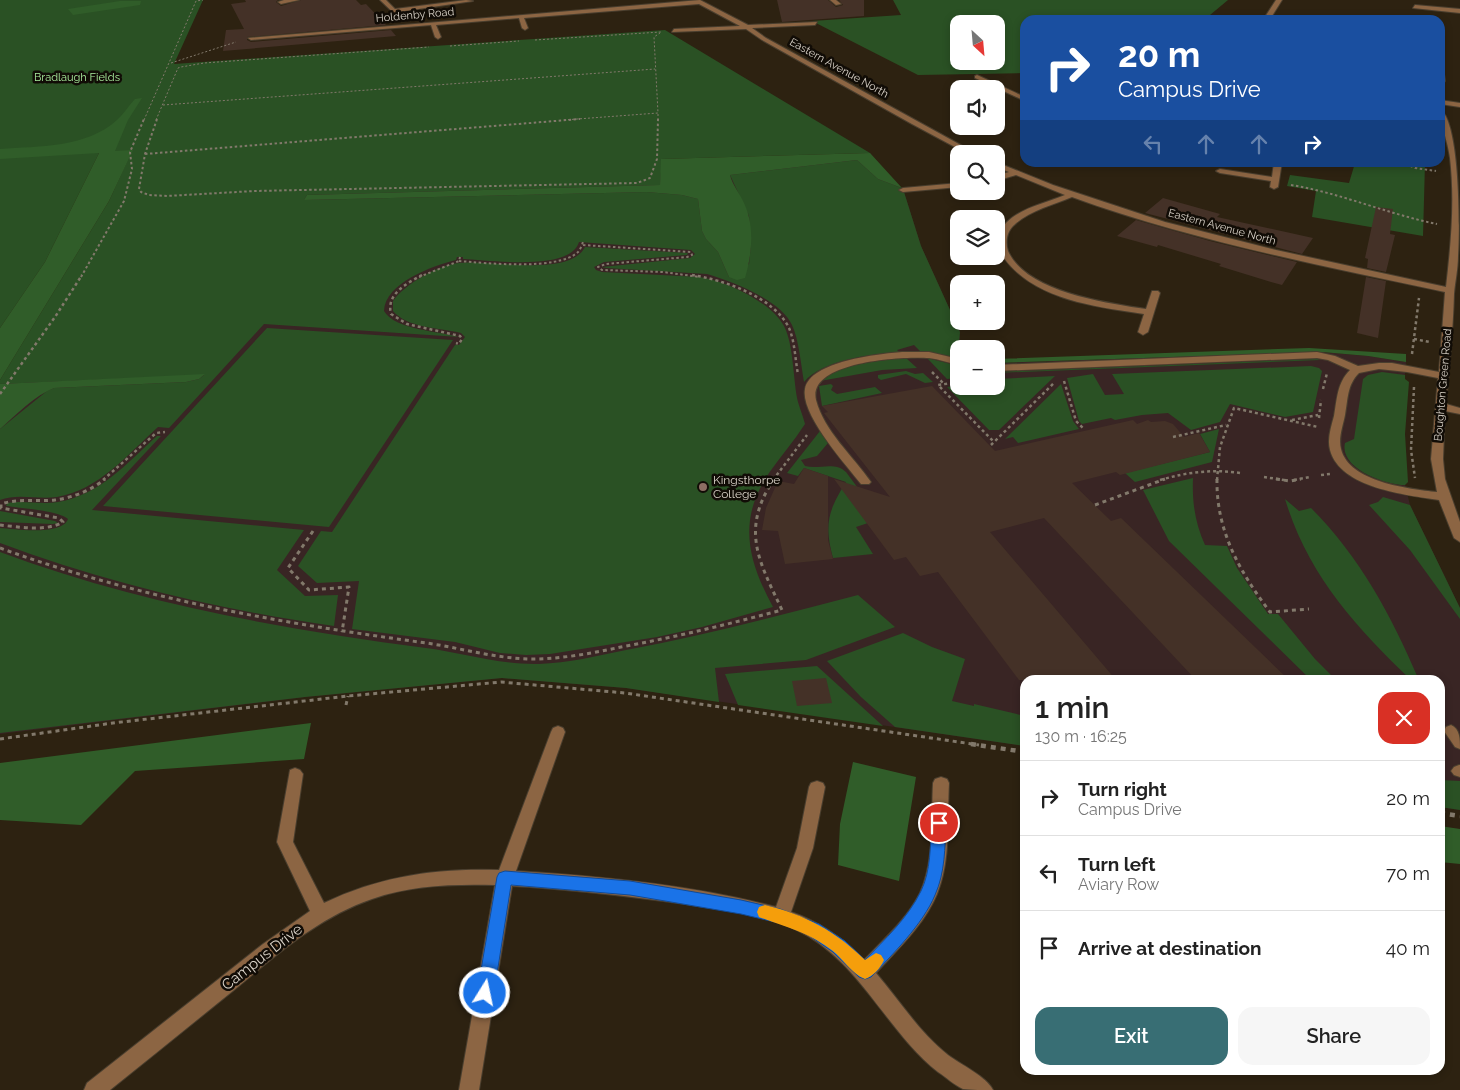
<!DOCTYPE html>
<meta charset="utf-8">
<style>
body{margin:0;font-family:Raleway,sans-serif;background:#f6f6f6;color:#222;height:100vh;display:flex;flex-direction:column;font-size:19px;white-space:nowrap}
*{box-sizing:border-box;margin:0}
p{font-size:16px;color:#767676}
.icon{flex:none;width:28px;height:28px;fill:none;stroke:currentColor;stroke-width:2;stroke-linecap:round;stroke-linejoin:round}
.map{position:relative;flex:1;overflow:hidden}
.side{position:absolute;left:1020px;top:675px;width:425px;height:400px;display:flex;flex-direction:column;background:#fff;border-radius:15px;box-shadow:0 2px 8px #0003}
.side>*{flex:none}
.guide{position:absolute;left:1020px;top:15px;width:425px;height:152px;border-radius:15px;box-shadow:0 2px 8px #0003;background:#1a4fa0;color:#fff;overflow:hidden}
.needle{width:32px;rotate:154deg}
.tools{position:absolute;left:950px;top:15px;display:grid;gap:10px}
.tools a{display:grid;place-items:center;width:55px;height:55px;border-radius:10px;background:#fff;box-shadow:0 2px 8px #0003;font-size:25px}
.pin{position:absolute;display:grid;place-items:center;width:42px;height:42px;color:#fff;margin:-21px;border:2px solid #fff;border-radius:50%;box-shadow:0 1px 5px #0007}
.me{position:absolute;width:55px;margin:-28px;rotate:10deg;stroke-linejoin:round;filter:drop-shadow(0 0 4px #0008)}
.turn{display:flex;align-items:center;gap:18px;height:105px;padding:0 15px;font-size:22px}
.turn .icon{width:65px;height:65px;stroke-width:2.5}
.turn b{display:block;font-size:35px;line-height:42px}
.lanes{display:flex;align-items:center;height:48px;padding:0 15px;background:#0003;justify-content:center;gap:25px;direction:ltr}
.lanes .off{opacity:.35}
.round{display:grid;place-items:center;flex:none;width:52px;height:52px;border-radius:15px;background:#f6f6f6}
.headline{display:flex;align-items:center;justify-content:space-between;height:85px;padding:0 15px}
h1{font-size:30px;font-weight:600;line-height:38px}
.primary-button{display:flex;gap:10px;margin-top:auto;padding:10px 15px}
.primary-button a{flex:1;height:58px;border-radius:15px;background:#386e74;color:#fff;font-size:20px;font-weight:600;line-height:58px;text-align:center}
.primary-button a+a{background:#f6f6f6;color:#222}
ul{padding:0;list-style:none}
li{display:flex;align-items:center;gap:15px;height:75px;padding:0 15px;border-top:1px solid #e0e0e0}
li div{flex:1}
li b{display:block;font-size:19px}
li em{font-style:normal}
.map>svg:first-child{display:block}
.education{fill:#392524}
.green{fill:#2a5124;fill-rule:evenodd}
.forest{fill:#305d29}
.building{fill:#443127}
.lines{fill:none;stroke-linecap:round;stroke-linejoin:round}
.minor-casing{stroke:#493e2e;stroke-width:2}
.path-far4{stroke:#82796b;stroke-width:1;stroke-dasharray:2 2;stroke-linecap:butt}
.path-far3{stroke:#82796b;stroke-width:2;stroke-dasharray:2.5 2.5;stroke-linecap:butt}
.path-far2{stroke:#82796b;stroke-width:2.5;stroke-dasharray:3 3;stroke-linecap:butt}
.path-far1{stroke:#82796b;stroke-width:3;stroke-dasharray:4 4;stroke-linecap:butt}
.path{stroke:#82796b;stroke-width:4.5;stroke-dasharray:5 5;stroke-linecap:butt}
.minor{fill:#8c6543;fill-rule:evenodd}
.route{fill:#1a73e8;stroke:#114b97}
.slow{fill:#f59e0b}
.education-dot{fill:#8d6e63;stroke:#110c06;stroke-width:2}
.labels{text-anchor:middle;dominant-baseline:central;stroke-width:5;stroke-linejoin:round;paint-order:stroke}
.far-street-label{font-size:11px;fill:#dad3c9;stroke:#110c06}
.far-park-label{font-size:11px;fill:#aaed9e;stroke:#110c06}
.poi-label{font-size:12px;fill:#dad3c9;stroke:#110c06;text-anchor:start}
.near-street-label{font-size:15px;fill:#dad3c9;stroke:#110c06}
</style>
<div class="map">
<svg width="1460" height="1090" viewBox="0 0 1460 1090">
<rect width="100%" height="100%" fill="#2d2211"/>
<path class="education" d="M870,153L904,192L921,246L960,332L959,386H996V363L1322,352L1368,356L1406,362L1400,433L1401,468L1410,505L1460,608V810L1440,807V680H1025V746L626,688L502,678L305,697L0,734V384L307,195Z"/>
<path class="green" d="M0,0H203L174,64L665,30L870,153L662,159L660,185L307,195L304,200L647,192L682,195L698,199L702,231L706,239L718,252L729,277L749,264L751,245L749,216L730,175L857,160L878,179L902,188L904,192L921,246L960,332L958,354L956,359L932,352L920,351L914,345L897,350L899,352C872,354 822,360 804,382C801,365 799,340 792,325C781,300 731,281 707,274L606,268L602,267L690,258L695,254L691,250L579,242C570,272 489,260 463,259V257H457L456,260C432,266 385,283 384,311C395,330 439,331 459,337L264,324L169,428L158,427C128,454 99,490 57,497C38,500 18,493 0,500V429L47,391L54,388L186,382L199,379L204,375L0,384V380L109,201L132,151L99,153L45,262L0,328Z
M893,0H1228L1204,20H1025V73L918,75L812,21L901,15ZM959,24H996V61H959Z
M1355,163H1425L1423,236L1312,217L1316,191L1287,186L1290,175L1349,183Z
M585,247L688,253L687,255L604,262L594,267L596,270L602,272L700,277C726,281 771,302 784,326C794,345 793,382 798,402C800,409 803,416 805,424C794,441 781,456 769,473C737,520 748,561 773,607L702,627L657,637L550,654L526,655L500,653L455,642L352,629L359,581L317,583L298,566L321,531L332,532L455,345H459L465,337L461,333C440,328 407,328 393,311V301C405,284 438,265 459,263C487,259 570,278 585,247Z
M267,328L453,340L329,527L103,506Z
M906,358L917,368L882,370L820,381C838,364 882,360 906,358Z
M927,358L959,366V378L947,379Z
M1317,359L1320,360L996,373V372Z
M1311,366L1319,368L1322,371L1313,412L1285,417L1230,404L1220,422L1191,430L1168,413L1142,415L1115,420L1111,418L1082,424L1079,421L1067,378L1093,374L1105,395L1124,394L1112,374Z
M906,371L915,374L923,373L933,382L925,383L906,374L881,380L878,378V375Z
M1382,372L1405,375V379L1409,382L1405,434L1408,482L1405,485C1385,485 1339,468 1345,443L1354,439L1363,379L1368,375Z
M1055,376L999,430H989L947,387L959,385L996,386V379Z
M831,384L833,386L831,390L837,394L875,387L882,393L822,406L819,386Z
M1061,384L1073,421L1079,429L1018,443L1013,437L1005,439Z
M1219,429L1212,462L1135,482L1125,473L1210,452L1200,434Z
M820,431L828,443L817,456L801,460L805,466C819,470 834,461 846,472L866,499L868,523L856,527L873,554L833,558C824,524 828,511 846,482L804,468L798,476L787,473Z
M157,436H161L92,510L304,530L277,570L305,596L338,595L334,626C221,610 107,583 0,543V528C15,529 62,536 68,519C60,511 20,508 6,506L7,503C23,500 41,505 58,502C100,495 127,463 157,436Z
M1193,478C1192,502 1195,523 1205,545L1227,546L1237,568L1268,614H1278L1315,659L1336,680H1311L1169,541L1143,490Z
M1383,497L1410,505L1460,608V619L1410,550L1369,505L1378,502Z
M1285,499L1299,511L1311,508C1360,557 1391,615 1418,678L1411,680C1355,626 1308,575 1285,499Z
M0,511L55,521L58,523L53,524L0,522Z
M0,552C137,603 281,629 426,648C464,653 500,665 539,664C568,663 597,656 626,650C704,636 781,615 858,595L895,627L806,660L715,668L719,702L626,688L502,678L305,697L0,733Z
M903,633L932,647L965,659L952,701L974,706V704L1025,716V746L895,727L861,697L827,661Z
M817,666L883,726L738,705L725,674Z
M1440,780L1460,781V810L1440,807Z"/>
<path class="forest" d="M120,1H141L140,5L73,15L68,9Z
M142,98L128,120L115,151L133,150L109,201L0,380V328L45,262L99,153L0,159V149C39,146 86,148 117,120C124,114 129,105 135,99Z
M870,153L902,188L878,179L857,160L730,175C732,184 740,194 744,203C755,226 752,254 745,278L737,280L729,277L718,252L706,239L702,231L698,199L682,195L647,192L304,200L307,195L660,185L661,159Z
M1309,348L1406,354V362L1368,356L1322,352L996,363V359Z
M205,374L199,379L186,382L54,388C34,396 16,415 0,429V384Z
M311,723L304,759L135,771L81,825L0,820V763Z
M853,762L916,777L899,881L838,865L840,824Z
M1440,826L1460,829V864L1440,862Z"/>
<path class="building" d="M245,0H278L276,2L281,6L301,0H356L361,5L366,4L386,25L247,37V40L251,42L391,30L396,36L223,51L226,30L244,29L231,4L246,2Z
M777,0H828L836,7L843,5L839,0H864V16L782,22Z
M1163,198L1220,214L1217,217L1313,238L1302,254L1145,213Z
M1376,207L1393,209L1390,234L1395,235L1386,272L1367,268L1368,259L1365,258Z
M1136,220L1210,241L1297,262L1282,285L1271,282L1219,266L1221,264L1158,245L1157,247L1117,236Z
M1366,277L1386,281L1378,338L1357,333Z
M932,386L995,451L1133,420L1137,424L1148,420L1151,422L1165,421L1173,424L1184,437L1199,433L1210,452L1120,475L1116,472L1072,483L1111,521L1121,518L1289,680H1196L1044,518L990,532L1116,680H1019L938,572L920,576L906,557L894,560L834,479L890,497L824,413L828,412L822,406Z
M804,468L828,476V540L833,559L785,564L778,531L762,530L766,508L778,481L794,484Z
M826,678L832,703L797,706L792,681Z"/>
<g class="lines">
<g class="minor-casing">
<path id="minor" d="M284,0H299L281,4L278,2Z
M380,0H386L395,9L466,0L473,1L398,12L402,16L399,18Z
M700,0L748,25L817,22L815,25L752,28L766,38L977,154H968L912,124L762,40L746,29L672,32L674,29L740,26L699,4L524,18L528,28L525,30L522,28L519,18L436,25L441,37L438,39L435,37L431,25L251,40L248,38Z
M830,0H836L841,4L836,5Z
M1276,0H1282L1272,16L1289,17L1291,20H1263Z
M1415,5L1460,9V13L1413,8Z
M1440,66L1443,68L1445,81L1440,88Z
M977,75L1025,97V101L975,78V76Z
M1440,100L1460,103V107L1440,104Z
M1440,109C1460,122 1460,230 1458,256C1458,269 1455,282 1454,294C1453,331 1449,368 1446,404L1460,408V414L1445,411L1443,459L1445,479L1460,522V542L1454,538L1439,500C1406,495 1340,488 1330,450C1327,439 1331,427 1334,416C1337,399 1337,383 1350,370L1328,360L1317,358L996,371V365L1317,352L1335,356L1358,366L1379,363H1392L1439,372L1445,292C1320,265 1193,241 1072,197C1053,205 1028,211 1013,226C1007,232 1005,242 1008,251C1026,292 1107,303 1146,309L1152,291H1158L1160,293L1148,332L1143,335L1138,332L1144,314C1097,307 1034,300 1004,258C996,247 996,234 1006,223C1020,208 1046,203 1065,195L1016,175L996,181V176L1009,172L996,167V162L1053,185L1165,222L1276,250L1446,287C1451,244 1455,201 1450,158C1448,142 1440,123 1440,109ZM1379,369L1407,372L1438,378L1431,459L1437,492C1409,489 1349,482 1341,449C1338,438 1343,426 1345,415C1348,399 1347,385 1359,373Z
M1274,162H1282L1278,187L1274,189L1270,187L1271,181L1220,173L1216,171L1220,169L1272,177Z
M959,183V187L903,192L899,190L903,188Z
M902,352H929L959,359V365C949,363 939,359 929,358C904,356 807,361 816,400C824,431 853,456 871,482L869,484H861C846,465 800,414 805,389C810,361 879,354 902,352Z
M1451,725C1460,729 1460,739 1460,749L1455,747L1444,731L1446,727Z
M558,726L563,728L565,732L516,871C600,876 693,885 776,907L797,848L809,787L811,783L817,781L823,783L825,787L813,848L791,912C820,922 843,938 864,960C884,939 907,919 920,893C935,860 931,818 933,783L935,779L941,777L947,779L949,783C947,819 951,860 937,894C924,925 898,949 876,973C900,1001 919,1032 948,1055C960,1064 987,1077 993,1090C984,1090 971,1090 963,1089C954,1085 946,1077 938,1072C885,1030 859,959 795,929C762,913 721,910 685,904C627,896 570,889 512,886L479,1090H459L495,885C454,884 411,885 372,899C319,917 276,955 234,990C192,1024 151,1057 110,1090H84L87,1083L263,944L310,911L277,842L290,770L295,768L300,770L303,774L293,842L324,903C380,876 437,868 499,870L551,732L553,728Z
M1459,765H1460V777L1454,775L1451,771L1454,767Z"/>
</g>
<path class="path-far4" d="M535,40L661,32
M450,46L519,41
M171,63L236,42
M163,105L655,69
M144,120L196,1L203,0
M156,120L178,68L181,67L204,63L429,47
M564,120L658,113L654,37L660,33
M658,120V113"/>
<path class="path-far3" d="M157,119L145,154L139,189L141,192L149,195L167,196L254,191L637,183L650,178L657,159L658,119
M145,154L580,119
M1401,162L1415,168L1436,171
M1291,185C1341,193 1387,214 1437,224
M583,245L691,252L692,255L687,257L606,264L598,267L602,270L663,272L700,277
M459,261C485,263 558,271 578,252C580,250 582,245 583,242
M81,277L124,201L132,169L130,152L144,119
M419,277L459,261L460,257"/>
<path class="path-far2" d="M422,275C406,284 386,294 391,314L407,324L460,336L462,339L459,344L456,343
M692,275C724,280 774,297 789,328C795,342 795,359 798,374
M1414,339L1430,342
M1412,354L1419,298
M932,372L944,384
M1064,381L1076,421L1084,429
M959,382L938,385L994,442
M1414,387L1411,450L1415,478
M1323,389L1327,373
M0,394L55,317L82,275
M1319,418L1321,400
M1292,420L1318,415
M1173,437L1226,425
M991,445L1055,382
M1321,475L1330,474
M1264,477L1284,480
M103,480L156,433L165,432
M773,480L807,435
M1160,480C1188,472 1212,469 1240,473
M1217,480L1220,447L1234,408L1318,427
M1294,480L1310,477"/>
<path class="path-far1" d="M1217,479C1216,531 1240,572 1270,612L1309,609
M1276,479L1290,481L1301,479
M1095,505L1165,479
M0,525C19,527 46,532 63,522L59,518L1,508V504C19,498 36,502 55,500C72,498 92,490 105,479
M313,531L288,568L309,590L349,587L342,632
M0,548C138,598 274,622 419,642C459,647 498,660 538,659C566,658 594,653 621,647C676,637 729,624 782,610C759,561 740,530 774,479
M346,705L348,696
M0,739L113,723L348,696L501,682L625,693L979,745"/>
<path class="path" d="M971,744L1025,752
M1440,813L1460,816"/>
<use href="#minor" class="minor"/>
</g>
<path class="route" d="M939,817L944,818L946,823C945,847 945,873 935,895C923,924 892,955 871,977L865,979L859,977L833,952L807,934L779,923L741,914L630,895L511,885L494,993L491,999L485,1001L479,999L477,993L497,877L499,873L505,871L630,881L741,900L780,909L819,924L845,941L865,960C884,940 908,918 921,891C931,871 930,845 932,823L934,818Z"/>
<path class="slow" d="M765,905C806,915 835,931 865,960L876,953L881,955L884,960C880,969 873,976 865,979C852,974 844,960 833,951C810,933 786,927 759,917L757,912L759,907Z"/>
<circle class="education-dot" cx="703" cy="487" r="5"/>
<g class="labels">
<g class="far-street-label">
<text transform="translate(415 15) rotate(-5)">Holdenby Road</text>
<text transform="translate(839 68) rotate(29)">Eastern Avenue North</text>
<text transform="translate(1222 227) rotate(15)">Eastern Avenue North</text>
<text transform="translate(1443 385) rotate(-85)">Boughton Green Road</text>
</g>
<g class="far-park-label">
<text x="77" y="77">Bradlaugh Fields</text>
</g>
<g class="poi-label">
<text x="713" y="480">Kingsthorpe<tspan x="713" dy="14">College</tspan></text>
</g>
<g class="near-street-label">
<text transform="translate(262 957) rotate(-38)">Campus Drive</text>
</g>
</g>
</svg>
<div class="tools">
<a><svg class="needle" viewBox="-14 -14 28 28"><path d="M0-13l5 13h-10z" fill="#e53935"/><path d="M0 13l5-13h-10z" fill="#767676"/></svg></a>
<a><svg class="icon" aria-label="sound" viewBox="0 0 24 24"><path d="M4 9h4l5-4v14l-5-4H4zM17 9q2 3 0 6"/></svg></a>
<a><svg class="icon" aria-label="search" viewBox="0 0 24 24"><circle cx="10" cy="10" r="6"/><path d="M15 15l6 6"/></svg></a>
<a><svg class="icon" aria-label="layers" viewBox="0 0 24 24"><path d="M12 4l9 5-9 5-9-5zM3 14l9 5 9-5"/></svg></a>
<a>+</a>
<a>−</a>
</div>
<div class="pin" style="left:939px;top:823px;background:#d93025"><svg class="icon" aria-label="arrive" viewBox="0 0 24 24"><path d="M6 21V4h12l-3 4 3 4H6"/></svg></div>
<svg class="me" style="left:485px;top:993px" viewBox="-20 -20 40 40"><circle r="17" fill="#1a73e8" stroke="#fff" stroke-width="3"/><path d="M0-11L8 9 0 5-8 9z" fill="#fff"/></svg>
<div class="guide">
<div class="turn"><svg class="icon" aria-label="right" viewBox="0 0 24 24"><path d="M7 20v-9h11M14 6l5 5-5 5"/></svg><div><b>20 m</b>Campus Drive</div></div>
<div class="lanes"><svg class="icon off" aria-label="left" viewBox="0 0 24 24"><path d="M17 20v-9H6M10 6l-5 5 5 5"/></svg><svg class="icon off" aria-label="ahead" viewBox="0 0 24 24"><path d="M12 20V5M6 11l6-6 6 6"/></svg><svg class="icon off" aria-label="ahead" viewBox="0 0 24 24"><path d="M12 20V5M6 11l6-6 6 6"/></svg><svg class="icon" aria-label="right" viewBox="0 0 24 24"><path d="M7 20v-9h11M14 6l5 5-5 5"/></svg></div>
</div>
<section class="side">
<div class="headline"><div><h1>1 min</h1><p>130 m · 16:25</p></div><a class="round" style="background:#d93025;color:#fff"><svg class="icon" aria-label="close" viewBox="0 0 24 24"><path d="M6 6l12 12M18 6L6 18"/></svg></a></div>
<ul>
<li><svg class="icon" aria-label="right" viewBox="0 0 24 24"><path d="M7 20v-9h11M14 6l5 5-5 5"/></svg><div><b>Turn right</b><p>Campus Drive</p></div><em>20 m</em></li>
<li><svg class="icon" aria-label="left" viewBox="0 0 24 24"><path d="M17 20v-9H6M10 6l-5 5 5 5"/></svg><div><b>Turn left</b><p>Aviary Row</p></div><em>70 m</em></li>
<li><svg class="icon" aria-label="arrive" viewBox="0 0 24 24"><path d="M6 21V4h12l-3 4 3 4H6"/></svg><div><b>Arrive at destination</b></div><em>40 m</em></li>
</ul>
<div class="primary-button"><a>Exit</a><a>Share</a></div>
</section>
</div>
